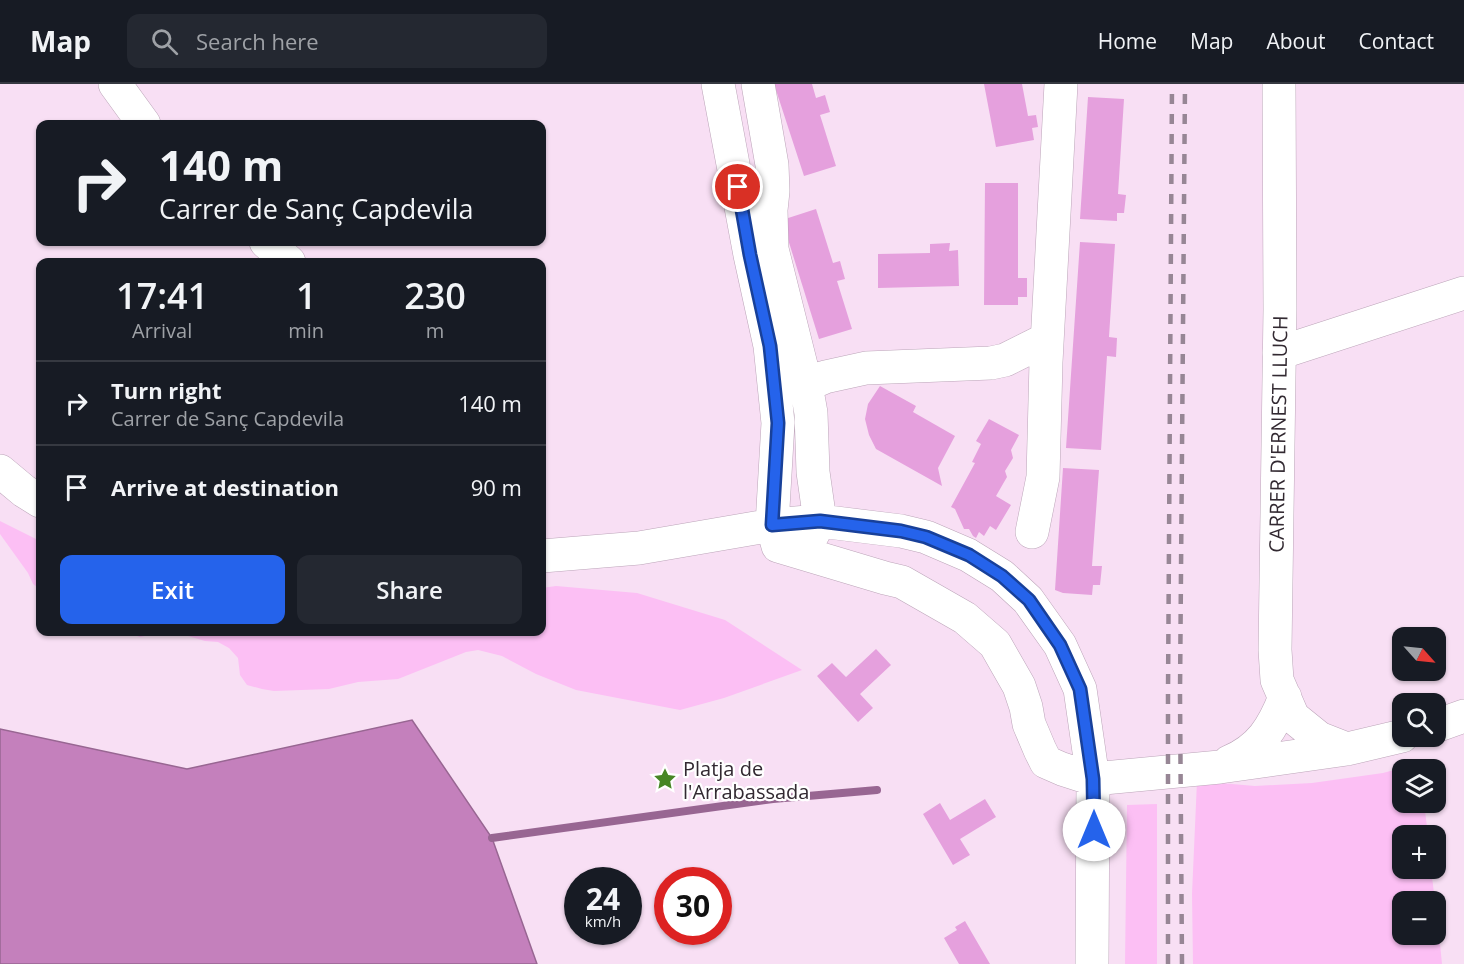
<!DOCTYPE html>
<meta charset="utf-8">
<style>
body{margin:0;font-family:"Open Sans",sans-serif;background:#242831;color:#f1f3f6;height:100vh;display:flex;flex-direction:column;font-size:22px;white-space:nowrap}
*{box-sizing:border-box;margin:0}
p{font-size:20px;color:#9ea1a6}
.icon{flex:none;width:33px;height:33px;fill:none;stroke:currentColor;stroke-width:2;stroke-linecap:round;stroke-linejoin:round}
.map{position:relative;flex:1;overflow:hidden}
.details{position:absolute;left:36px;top:174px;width:510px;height:378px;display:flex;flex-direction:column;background:#171b24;border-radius:12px;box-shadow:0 2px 4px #0004}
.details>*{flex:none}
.hud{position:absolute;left:36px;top:36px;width:510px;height:126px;border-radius:12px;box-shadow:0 2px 4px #0004;background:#171b24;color:#f1f3f6;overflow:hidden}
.needle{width:39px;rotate:117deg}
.fabs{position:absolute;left:1392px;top:543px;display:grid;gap:12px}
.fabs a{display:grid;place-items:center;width:54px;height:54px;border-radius:12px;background:#171b24;box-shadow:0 2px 4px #0004;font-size:30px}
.speed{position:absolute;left:564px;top:783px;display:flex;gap:12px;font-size:30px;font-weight:700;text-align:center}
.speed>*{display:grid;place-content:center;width:78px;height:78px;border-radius:50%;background:#171b24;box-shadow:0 2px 4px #0004;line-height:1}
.speed small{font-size:15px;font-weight:400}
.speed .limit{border:9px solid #d22;background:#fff;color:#111}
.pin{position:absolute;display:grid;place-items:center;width:51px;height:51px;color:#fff;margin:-26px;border:3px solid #fff;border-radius:50%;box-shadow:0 2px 6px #0007}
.me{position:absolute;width:66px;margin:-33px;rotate:0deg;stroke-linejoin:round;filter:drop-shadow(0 0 4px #0008)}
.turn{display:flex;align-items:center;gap:21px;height:126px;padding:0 24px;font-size:27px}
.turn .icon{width:78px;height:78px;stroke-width:2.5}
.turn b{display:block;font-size:42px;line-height:51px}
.eta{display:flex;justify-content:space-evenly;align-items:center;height:102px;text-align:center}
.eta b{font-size:36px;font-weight:600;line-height:42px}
.primary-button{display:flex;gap:12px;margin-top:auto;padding:12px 24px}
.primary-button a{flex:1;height:69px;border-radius:12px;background:#2563eb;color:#fff;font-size:24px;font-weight:600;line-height:69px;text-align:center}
.primary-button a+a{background:#242831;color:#f1f3f6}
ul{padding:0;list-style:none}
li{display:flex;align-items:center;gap:18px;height:84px;padding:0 24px;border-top:2px solid #363941}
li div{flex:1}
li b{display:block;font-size:22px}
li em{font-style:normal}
header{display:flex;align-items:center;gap:36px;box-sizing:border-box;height:84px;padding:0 30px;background:#171b24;border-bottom:2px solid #363941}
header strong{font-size:28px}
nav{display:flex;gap:33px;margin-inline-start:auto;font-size:21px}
.search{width:420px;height:54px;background:#242831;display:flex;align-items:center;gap:15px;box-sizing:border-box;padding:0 21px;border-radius:12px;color:#9ea1a6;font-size:22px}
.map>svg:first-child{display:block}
.green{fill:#fcbff4}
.water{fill:#c480bc;stroke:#986692;stroke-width:1.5}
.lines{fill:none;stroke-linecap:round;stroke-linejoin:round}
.stream{stroke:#986692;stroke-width:8}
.building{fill:#e5a0dd}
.minor-casing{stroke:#bca5b9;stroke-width:34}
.minor{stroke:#fff;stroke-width:33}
.rail{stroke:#978695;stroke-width:4.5;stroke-dasharray:10 10;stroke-linecap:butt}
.route-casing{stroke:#184099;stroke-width:15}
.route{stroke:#2563eb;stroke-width:10}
.labels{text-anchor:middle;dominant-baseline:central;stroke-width:4.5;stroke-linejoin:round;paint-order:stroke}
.street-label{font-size:20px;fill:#322931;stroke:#fff}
.poi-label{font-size:20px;fill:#322931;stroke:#fff;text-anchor:start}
</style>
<header>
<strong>Map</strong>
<div class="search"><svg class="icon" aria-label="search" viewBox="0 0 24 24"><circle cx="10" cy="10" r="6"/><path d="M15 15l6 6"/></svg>Search here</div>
<nav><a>Home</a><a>Map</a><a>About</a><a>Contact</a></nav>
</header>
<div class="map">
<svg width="1464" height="880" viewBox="0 0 1464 880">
<rect width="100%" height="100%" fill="#f8dff4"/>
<path class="green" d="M0,437L40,457V505L33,500L28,489L0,450Z
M556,502L637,509L725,536L802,586L724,614L680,626L576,606L536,590L502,572L478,566L466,568L398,595L358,598L329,605L274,607L262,605L247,601L240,591L238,574L229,564L218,558L205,557L178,549L164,548L140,553L125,548H542V504Z
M1419,679L1420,685L1402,686V718L1424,719L1428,751L1402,752V784L1431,785L1435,817L1402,818V850H1436V820L1442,880H1193L1192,810L1197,697L1255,702L1312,699L1383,689Z
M1157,720V880H1125L1127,721Z"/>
<path class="water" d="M412,636L492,754L537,880H0V645L187,685Z"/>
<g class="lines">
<path class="stream" d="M492,754L773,715L877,706"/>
</g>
<path class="building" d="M774,0H812L816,14L825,11L830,28L820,31L836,82L804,92Z
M984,0H1022L1028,32L1036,31L1038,43L1032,44L1034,56L996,63Z
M1088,13L1124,15L1118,110L1126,111L1124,129H1117V137L1080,135Z
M985,99H1018V194H1027V213H1018V221H984Z
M816,125L833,179L840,177L845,195L837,197L852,245L819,255L782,136Z
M1080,158L1115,160L1109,253L1117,254L1116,273L1107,272L1101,366L1066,364Z
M950,159L949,167L958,166L959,202L878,204V170L930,169V160Z
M880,302L916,322L913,328L955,352L938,384L942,402L876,365L869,351L865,335L868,320Z
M989,335L1019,351L1011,366L1013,374L1005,387L1007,393L996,412L1011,421L996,446L990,442L984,452L979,448L976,454L973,452L969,445H964L955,425L951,423L975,379L972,378L981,360L976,357Z
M1063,384L1099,386L1092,482H1102L1100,501H1093L1092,511L1063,509L1055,506Z
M876,565L891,581L860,610L873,624L858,638L817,592L832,579L846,593Z
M985,715L996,733L960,755L970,771L953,781L923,730L940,719L950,736Z
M965,837L990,880H959L944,854L957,846L955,843Z"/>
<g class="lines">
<g class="minor-casing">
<path id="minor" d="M115,0L144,40
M718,0L750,171L770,262L778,339L772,441L778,462L885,494L902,498L965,534L995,560L1019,602L1026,623L1029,640L1040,666L1046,678L1062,685L1093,695L1220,683L1347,665L1402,652
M758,0L772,81L773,107L771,126L772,165L806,301L811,329L813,388L820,437L809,457
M1279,0L1280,225L1275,566L1277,596L1293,633L1319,654L1347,665
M266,158L289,178
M1279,269L1464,209
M806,301L825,293L866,284L991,279L1005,276L1047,255
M0,387L24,407L40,417
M1032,448L1043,393L1046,278L1061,0
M542,472L639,464L772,441L820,437L901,447L926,453L968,471L1002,492L1028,516L1060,561L1080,605L1093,695L1092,880
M1436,642L1464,632
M1229,678C1260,665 1273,644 1285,613"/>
</g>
<use href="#minor" class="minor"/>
<path class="rail" d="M1168,880V611L1172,0
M1182,880L1180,610L1185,0"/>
</g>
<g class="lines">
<g class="route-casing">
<path id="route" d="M738,103L750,171L770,262L778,339L772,441L820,437L901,447L926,453L969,471L1002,492L1029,516L1060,561L1080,605L1093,695L1094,746"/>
</g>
<use href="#route" class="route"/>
</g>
<defs>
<g id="sight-bare" transform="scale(1.8)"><path d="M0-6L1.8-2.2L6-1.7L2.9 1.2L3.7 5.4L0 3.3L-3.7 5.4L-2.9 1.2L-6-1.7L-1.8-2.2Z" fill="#478625" stroke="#fff" stroke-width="2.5" paint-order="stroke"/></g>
</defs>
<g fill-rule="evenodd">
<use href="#sight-bare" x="665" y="695"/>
</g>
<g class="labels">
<g class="street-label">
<text transform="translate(1278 350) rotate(-89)">CARRER D'ERNEST LLUCH</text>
</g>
<g class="poi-label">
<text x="683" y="684">Platja de<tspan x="683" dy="23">l'Arrabassada</tspan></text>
</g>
</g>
</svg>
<div class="fabs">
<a><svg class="needle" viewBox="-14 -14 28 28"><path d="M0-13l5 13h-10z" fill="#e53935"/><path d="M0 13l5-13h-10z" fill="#9ea1a6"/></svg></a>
<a><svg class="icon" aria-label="search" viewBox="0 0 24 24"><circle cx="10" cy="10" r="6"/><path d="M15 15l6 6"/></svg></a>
<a><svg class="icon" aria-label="layers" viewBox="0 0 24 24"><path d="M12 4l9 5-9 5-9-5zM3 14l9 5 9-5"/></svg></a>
<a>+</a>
<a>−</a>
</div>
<div class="speed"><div>24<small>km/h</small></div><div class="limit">30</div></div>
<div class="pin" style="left:738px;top:103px;background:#d93025"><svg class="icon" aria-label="arrive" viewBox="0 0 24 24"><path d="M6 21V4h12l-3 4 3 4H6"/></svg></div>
<svg class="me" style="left:1094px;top:746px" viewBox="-20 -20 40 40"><circle r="19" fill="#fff"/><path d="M0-13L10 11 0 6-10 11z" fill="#2563eb"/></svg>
<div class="hud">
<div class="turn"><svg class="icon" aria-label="right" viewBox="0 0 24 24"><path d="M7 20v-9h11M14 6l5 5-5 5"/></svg><div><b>140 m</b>Carrer de Sanç Capdevila</div></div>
</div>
<section class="details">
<div class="eta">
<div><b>17:41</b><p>Arrival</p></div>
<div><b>1</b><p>min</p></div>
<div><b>230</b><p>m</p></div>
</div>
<ul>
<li><svg class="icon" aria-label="right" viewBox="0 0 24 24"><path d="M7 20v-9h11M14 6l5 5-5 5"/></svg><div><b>Turn right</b><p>Carrer de Sanç Capdevila</p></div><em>140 m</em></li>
<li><svg class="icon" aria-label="arrive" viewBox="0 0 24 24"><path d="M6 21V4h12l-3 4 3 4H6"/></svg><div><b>Arrive at destination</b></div><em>90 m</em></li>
</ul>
<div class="primary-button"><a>Exit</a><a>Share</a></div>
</section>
</div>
